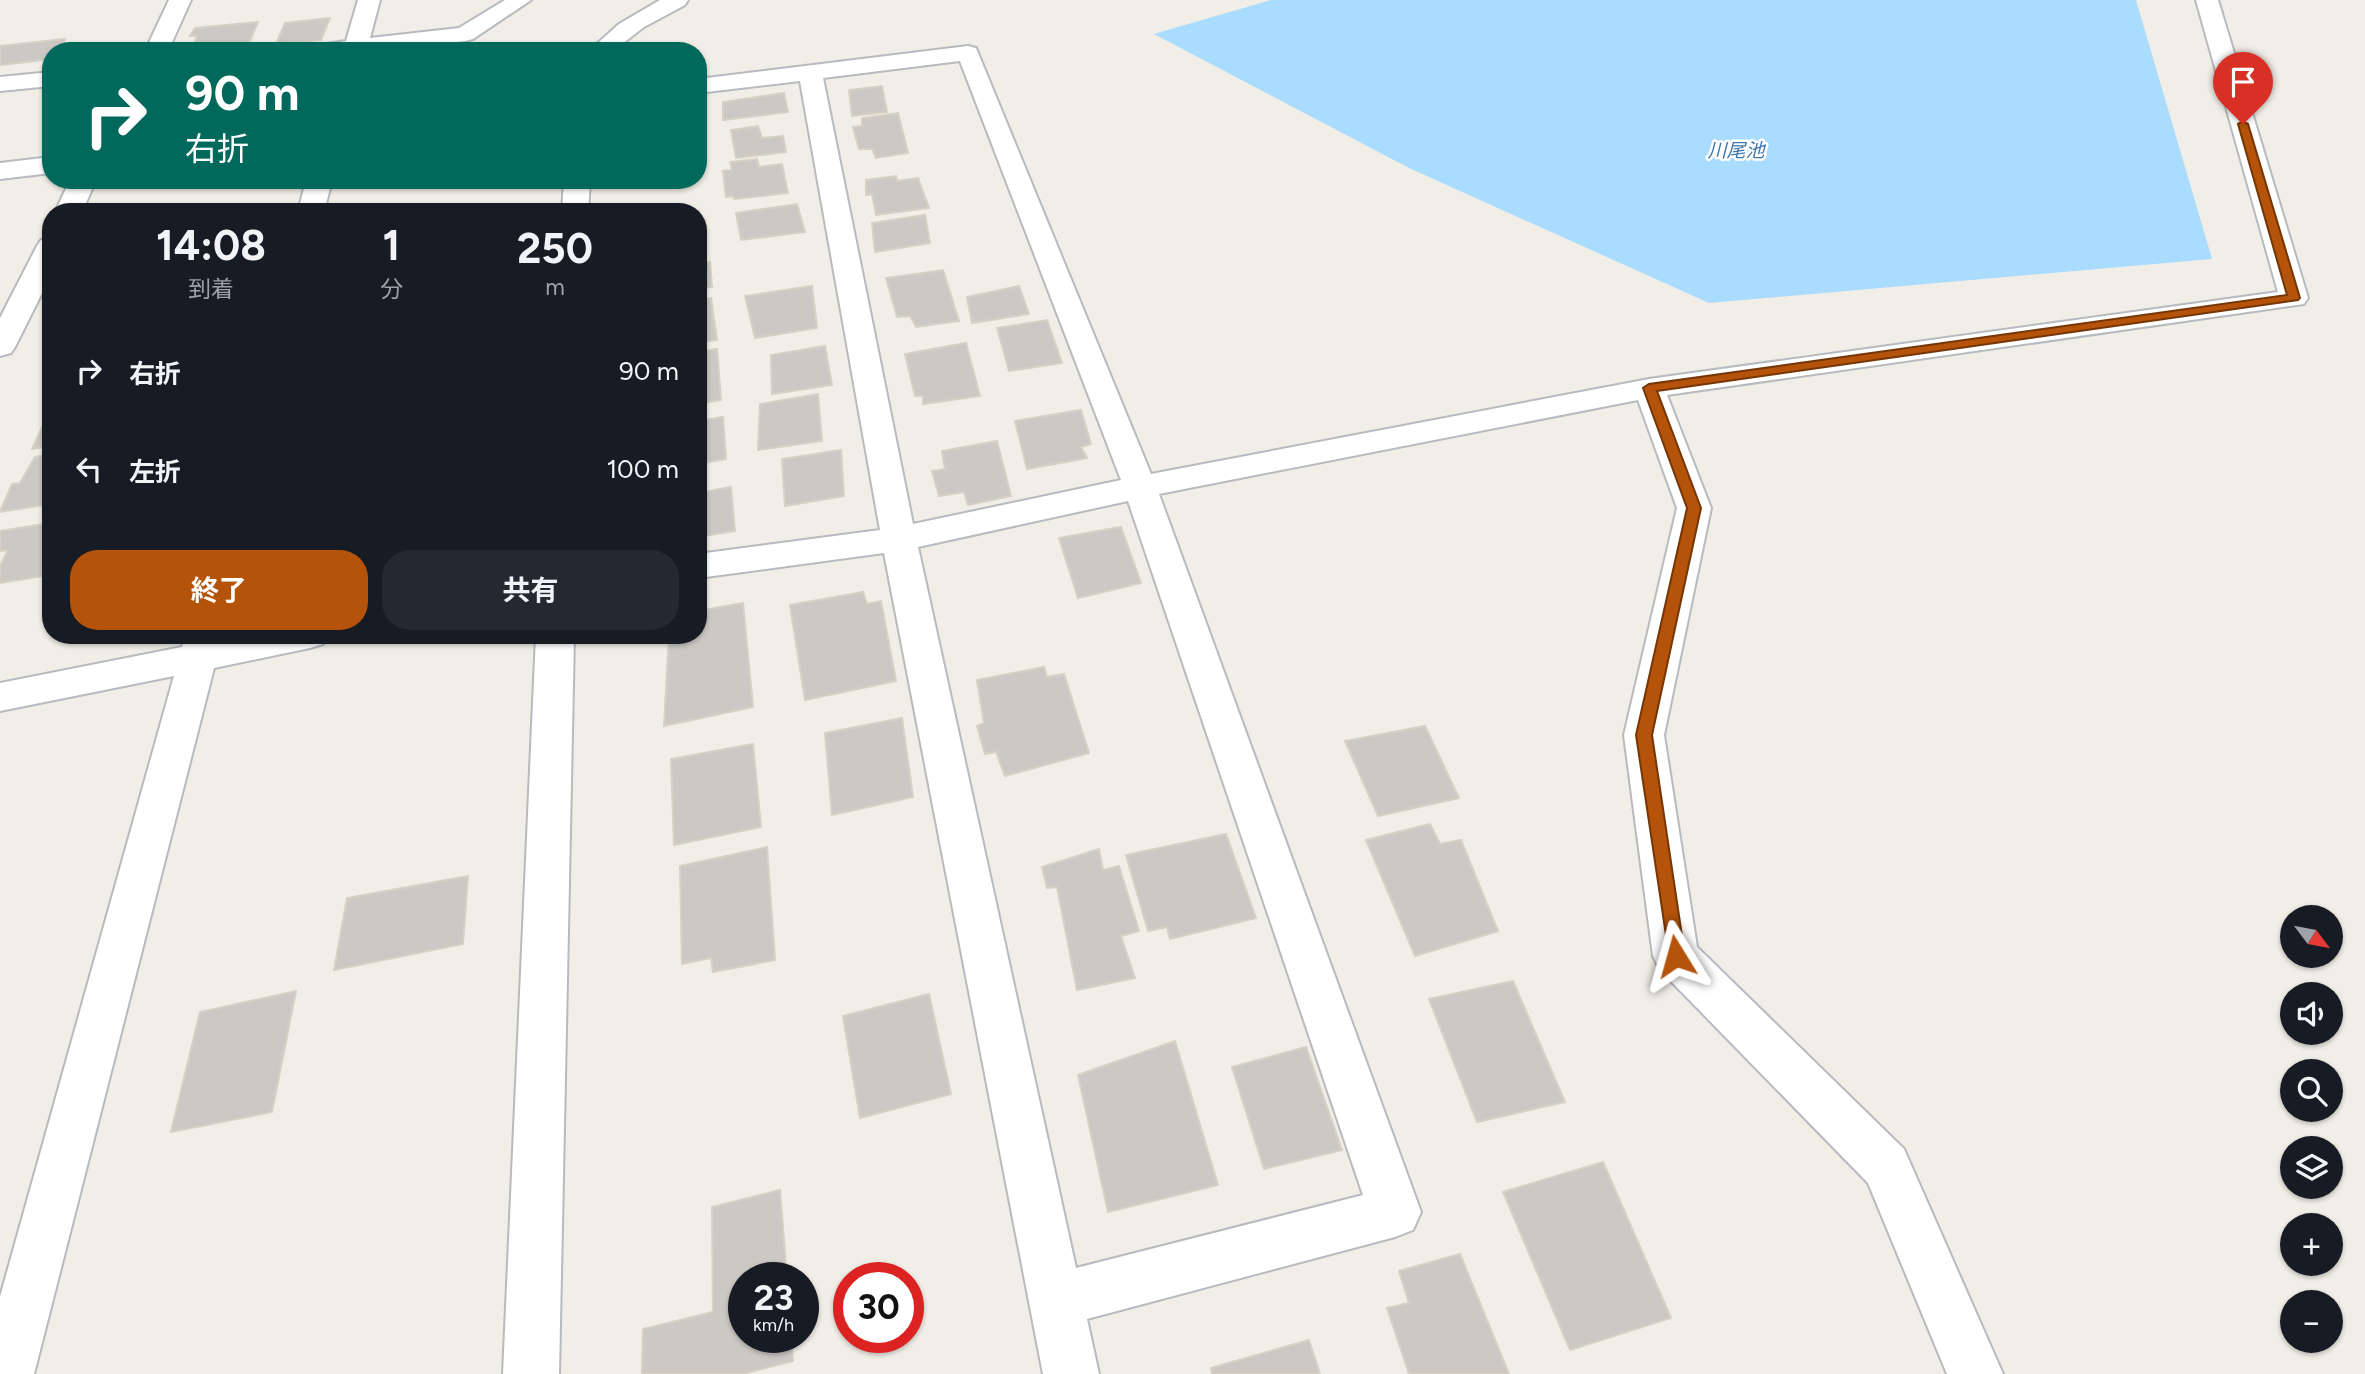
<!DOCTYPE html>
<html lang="ja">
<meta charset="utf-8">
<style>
body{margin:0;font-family:Figtree,"Noto Sans JP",sans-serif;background:#242831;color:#f1f3f6;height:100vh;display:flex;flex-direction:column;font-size:26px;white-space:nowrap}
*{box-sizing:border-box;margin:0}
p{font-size:23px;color:#9ea1a6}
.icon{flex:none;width:38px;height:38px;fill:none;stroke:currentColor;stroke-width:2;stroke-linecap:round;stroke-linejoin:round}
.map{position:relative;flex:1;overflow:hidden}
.details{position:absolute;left:42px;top:203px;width:665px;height:441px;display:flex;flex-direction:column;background:#171b24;border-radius:28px;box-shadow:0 2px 5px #0004}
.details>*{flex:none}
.banner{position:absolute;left:42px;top:42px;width:665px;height:147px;border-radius:28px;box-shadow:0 2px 5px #0004;background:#00695c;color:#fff;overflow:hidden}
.needle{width:46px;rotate:122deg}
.fabs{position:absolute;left:2280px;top:905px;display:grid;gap:14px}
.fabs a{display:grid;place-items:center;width:63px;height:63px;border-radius:50%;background:#171b24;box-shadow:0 2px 5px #0004;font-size:35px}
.speed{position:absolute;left:728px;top:1262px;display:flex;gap:14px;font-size:35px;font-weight:700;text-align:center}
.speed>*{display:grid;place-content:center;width:91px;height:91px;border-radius:50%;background:#171b24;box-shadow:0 2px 5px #0004;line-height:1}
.speed small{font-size:18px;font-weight:400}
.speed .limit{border:10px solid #d22;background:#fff;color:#111}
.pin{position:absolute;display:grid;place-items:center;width:60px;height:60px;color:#fff;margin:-72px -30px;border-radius:50% 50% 50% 0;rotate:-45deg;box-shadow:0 0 7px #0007}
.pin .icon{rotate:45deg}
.me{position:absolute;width:77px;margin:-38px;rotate:352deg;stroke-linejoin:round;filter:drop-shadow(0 0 5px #0008)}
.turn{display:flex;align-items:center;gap:24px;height:147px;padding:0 28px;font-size:32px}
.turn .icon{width:91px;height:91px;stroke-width:2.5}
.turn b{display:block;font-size:49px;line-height:60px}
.eta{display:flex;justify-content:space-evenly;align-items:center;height:119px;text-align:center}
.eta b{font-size:42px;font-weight:700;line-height:49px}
.action{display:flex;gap:14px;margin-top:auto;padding:14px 28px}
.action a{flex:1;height:80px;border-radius:28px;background:#b45309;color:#fff;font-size:28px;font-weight:700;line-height:80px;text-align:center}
.action a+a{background:#242831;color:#f1f3f6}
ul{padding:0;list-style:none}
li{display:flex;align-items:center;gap:21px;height:98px;padding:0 28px}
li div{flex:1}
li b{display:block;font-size:26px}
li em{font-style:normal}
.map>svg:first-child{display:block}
.water{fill:#a9dcff}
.building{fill:#ccc9c4;stroke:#d6d0c5;stroke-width:2}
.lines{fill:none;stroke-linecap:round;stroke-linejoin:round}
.minor-casing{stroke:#b7babe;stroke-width:4}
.tertiary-casing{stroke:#b7babe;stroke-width:4}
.minor{fill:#fff;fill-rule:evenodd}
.tertiary{fill:#fff;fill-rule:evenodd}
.route{fill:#b45309;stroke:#753606;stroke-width:2}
.labels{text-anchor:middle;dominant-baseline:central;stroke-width:5;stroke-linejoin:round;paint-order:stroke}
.far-water-label{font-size:19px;font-style:italic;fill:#3f77ac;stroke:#fff}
</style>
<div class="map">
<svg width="2365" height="1374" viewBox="0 0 2365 1374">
<rect width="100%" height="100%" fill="#f1eee7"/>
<path class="water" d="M1271,0H2136L2212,259L1709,303L1409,168L1154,34Z"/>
<path class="building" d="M330,18L321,40L276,44L285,23Z
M258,22L246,50L191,51L197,36H190L195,28Z
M65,39L59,51H51V59L0,65V46Z
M882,86L887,112L852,116L849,90Z
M784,93L788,112L723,120V102Z
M898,113L908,153L876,158L872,149H859L853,127L862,126V118Z
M758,126L762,138L783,136L786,152L736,158L731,130Z
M757,159L759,167L782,164L788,193L734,199L733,196L726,197L723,171L732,170L730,162Z
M896,176L897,181L918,178L929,208L876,215L872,194L866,195V180Z
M797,204L805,232L741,240L736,213Z
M925,215L930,243L875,252L872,223Z
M710,262L712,287L698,288V264Z
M943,270L959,321L916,327L910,316L897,317L886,278Z
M812,286L817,328L755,338L745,296Z
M1019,286L1029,314L972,323L967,297Z
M711,298L717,340L698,343V300Z
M1047,320L1062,363L1009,371L997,328Z
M966,343L980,396L923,404V396H915L905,354Z
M825,346L832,385L772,394L771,355Z
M717,349L721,400L698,404V352Z
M818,394L822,441L758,450L760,404Z
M1081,410L1091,444L1081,447L1087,458L1027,469L1015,421Z
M723,417L726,459L698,464V421Z
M46,418H51V446L32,449Z
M997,441L1011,496L968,505L964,492L939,496L932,471L945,469L942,451Z
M841,450L844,496L785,506L782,459Z
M51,454V504L0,512L12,484L20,483L35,457Z
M731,487L735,531L698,537V493Z
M51,523V557L43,576L0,583V566L8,550L0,551V531Z
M1121,527L1141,583L1078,598L1059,538Z
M863,592L867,604L881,601L896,681L805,700L790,605Z
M743,603L753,707L664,726L669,635H698V611Z
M1044,667L1047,677L1064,674L1089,753L1005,776L996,752L985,754L977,726L984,723L977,680Z
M902,718L913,797L832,815L825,733Z
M1425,726L1459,798L1378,816L1345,741Z
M753,744L761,827L674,845L671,759Z
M1430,824L1440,844L1461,840L1498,931L1415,956L1366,840Z
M1226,834L1256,918L1170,939L1167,927L1148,931L1126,855Z
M767,847L775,960L713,972L711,958L682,964L680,866Z
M1099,849L1103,870L1119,866L1139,931L1121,936L1135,978L1077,990L1057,887L1047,888L1042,867Z
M468,876L463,944L334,970L347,898Z
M1513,981L1565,1102L1477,1122L1429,999Z
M296,991L272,1112L171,1132L200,1012Z
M929,994L951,1094L860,1118L843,1016Z
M1175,1041L1218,1185L1108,1212L1078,1075Z
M1306,1047L1342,1150L1264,1169L1232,1067Z
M1603,1162L1671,1318L1570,1350L1503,1192Z
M780,1190L787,1278H744V1337H791L793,1361L743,1374H642L643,1329L713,1312L712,1207Z
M1460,1254L1509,1374H1409L1387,1308L1409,1303L1399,1271Z
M1309,1340L1320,1374H1212L1211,1368Z"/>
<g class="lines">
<g class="minor-casing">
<path id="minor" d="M169,0H191L168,51H145Z
M358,0H380L370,38L459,28L505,0H531L473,39L465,41L381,51H310L313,46L346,41Z
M2196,0H2218L2308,298L2304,304L1667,395L1711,508L1664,735L1697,947L1904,1149L2003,1374H1947L1868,1183L1660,970L1653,956L1624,735L1677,508L1638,400L1159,494L1421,1212L1413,1230L1395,1237L1087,1319L1099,1374H1043L884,553L698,578V554L880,530L800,81L698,93V79L968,46L976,48L1151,474L1649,379L2278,292ZM960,61L1121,480L913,524L823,78ZM1128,501L1363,1195L1076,1268L918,547Z
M51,72V86L0,91V77Z
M51,157V173L0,179V163Z
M70,180H96L82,212H55Z
M306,180H332L324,212H298Z
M51,238V275L15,347L11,353L0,356V318L37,246L41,240Z
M185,635H223L222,639L241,635H328L323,644L310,648L214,668L34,1374H0V1297L174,676L0,711V683L182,647Z"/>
</g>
<g class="tertiary-casing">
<path id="tertiary" d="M660,0H688L685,5L644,27L613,51H589L619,24Z
M564,180H590L588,212H562Z
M536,635H574L559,1374H503Z"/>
</g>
<use href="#minor" class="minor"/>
<use href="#tertiary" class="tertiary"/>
</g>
<path class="route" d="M2243,121L2248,124L2300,298L2298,300L1657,391L1701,508L1652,735L1685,956L1683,962L1676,964L1670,962L1636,735L1687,508L1643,388L1649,384L2287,295L2238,124Z"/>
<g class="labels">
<g class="far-water-label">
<text x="1736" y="150">川尾池</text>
</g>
</g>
</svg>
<div class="fabs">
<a><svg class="needle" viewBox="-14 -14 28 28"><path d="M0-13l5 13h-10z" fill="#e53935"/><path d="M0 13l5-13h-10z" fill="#9ea1a6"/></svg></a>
<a><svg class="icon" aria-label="sound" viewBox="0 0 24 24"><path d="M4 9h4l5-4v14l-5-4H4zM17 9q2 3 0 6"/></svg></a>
<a><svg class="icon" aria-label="search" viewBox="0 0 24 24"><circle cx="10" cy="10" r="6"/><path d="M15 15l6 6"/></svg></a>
<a><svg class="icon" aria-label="layers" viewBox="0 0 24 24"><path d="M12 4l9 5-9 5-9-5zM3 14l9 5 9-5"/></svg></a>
<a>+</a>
<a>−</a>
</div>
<div class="speed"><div>23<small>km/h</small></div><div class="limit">30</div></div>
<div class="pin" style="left:2243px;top:124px;background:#d93025"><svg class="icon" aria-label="arrive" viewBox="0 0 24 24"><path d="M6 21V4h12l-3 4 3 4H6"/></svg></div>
<svg class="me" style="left:1676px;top:956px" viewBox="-20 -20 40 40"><path d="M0-17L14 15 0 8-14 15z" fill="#b45309" stroke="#fff" stroke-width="4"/></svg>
<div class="banner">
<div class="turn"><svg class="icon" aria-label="right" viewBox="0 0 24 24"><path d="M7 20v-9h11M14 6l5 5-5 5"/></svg><div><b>90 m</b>右折</div></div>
</div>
<section class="details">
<div class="eta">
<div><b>14:08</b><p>到着</p></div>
<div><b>1</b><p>分</p></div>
<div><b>250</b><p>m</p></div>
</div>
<ul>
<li><svg class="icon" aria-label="right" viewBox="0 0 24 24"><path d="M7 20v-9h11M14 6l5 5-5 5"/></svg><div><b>右折</b></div><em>90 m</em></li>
<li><svg class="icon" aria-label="left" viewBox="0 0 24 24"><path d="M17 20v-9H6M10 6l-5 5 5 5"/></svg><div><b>左折</b></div><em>100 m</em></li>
</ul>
<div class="action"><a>終了</a><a>共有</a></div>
</section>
</div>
